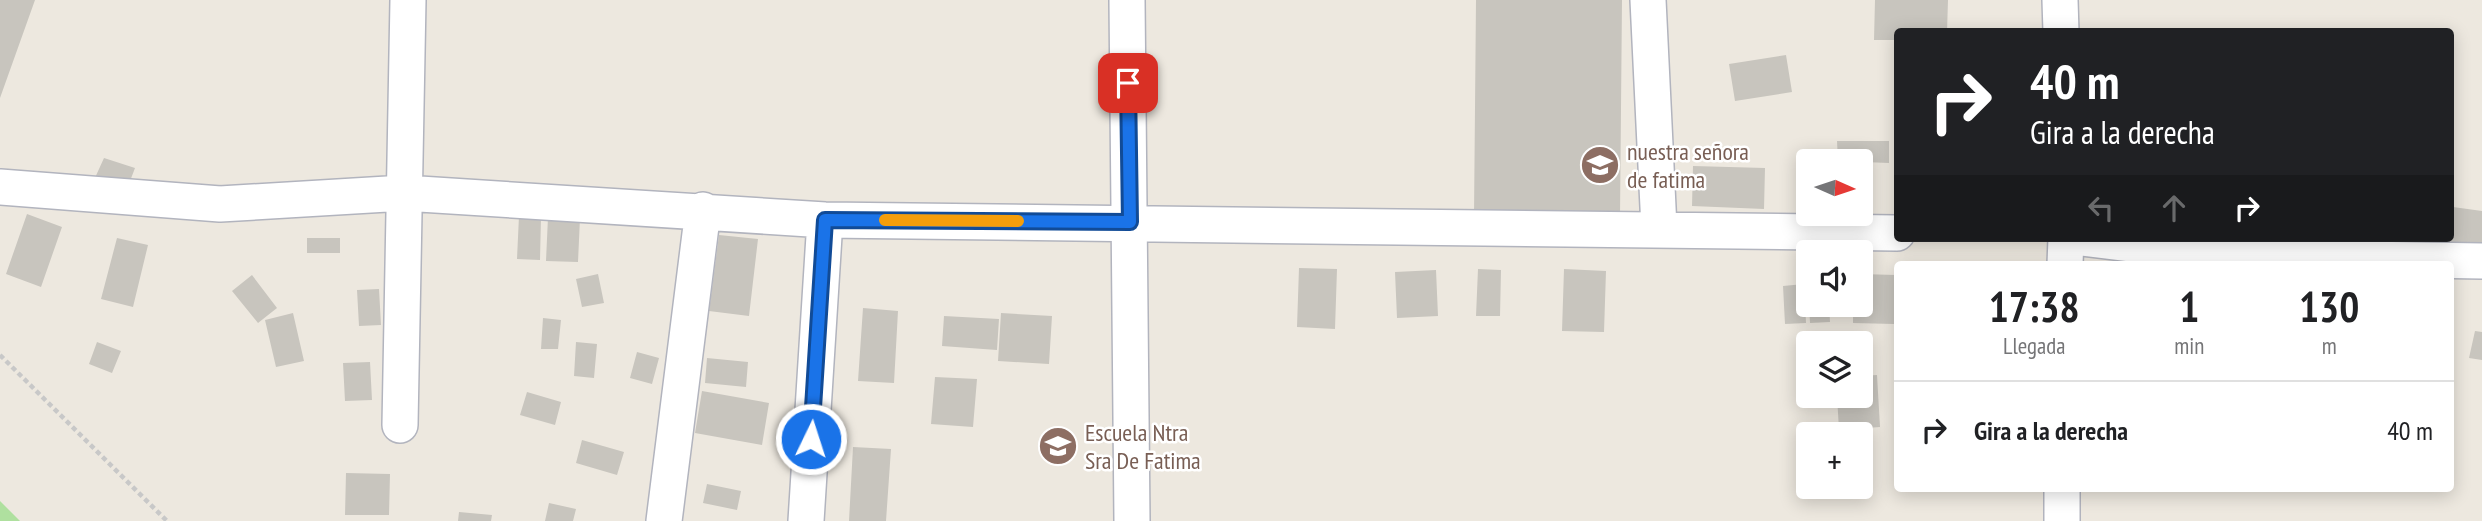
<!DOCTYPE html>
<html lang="es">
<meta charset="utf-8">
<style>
body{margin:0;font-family:"PT Sans Narrow",sans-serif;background:#f2f2f2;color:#202124;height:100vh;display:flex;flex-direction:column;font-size:26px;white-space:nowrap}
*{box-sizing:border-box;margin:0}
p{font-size:23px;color:#757577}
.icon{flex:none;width:38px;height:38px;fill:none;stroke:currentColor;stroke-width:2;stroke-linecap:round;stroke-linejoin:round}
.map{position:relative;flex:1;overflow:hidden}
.panel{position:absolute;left:1894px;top:261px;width:560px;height:231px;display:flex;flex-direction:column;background:#fff;border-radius:7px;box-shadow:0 4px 18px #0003}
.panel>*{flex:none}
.top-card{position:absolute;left:1894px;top:28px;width:560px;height:214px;border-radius:7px;box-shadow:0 4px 18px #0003;background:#202124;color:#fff;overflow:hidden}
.needle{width:46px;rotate:93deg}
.buttons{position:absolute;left:1796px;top:149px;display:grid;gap:14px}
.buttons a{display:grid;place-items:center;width:77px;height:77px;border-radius:7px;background:#fff;box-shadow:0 4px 18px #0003;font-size:35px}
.pin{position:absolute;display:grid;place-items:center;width:60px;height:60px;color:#fff;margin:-30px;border-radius:14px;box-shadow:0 4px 10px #0006}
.me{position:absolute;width:77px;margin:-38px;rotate:4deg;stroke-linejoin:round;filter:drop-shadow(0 0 5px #0008)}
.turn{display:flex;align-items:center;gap:24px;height:147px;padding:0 21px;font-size:32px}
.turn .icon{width:91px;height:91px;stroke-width:2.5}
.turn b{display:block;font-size:49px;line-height:60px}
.lanes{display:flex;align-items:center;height:66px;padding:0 21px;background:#0003;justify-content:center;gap:35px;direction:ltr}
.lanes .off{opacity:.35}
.eta{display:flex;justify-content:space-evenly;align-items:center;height:119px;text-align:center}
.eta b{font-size:42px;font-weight:600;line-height:49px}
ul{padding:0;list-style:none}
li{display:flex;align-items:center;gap:21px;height:98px;padding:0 21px;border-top:2px solid #e0e0e0}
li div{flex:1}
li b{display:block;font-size:26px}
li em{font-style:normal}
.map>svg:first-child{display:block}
.green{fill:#afe09f}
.building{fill:#c8c5be}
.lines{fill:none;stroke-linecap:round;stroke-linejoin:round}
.minor-casing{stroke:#b2b4be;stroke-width:38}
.path{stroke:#c8c8c8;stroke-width:4.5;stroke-dasharray:5 3.5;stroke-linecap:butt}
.minor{stroke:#fff;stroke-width:35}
.route-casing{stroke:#114b97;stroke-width:18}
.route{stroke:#1a73e8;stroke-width:12}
.slow{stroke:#f59e0b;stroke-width:12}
.labels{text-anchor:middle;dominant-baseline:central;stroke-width:5;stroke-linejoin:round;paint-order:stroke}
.education-label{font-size:24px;fill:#785e54;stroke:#fff;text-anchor:start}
</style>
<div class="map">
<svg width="2482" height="521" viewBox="0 0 2482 521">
<rect width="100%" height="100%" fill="#ede8df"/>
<path class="green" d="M0,501L20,521H0Z"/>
<path class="building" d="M0,0H35L0,98Z
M1476,0H1622L1620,216L1474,215Z
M1875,0H1948L1947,32H1897V40H1874Z
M1786,55L1792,92L1735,101L1729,64Z
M1837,141H1889V163L1838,161Z
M104,158L135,168L127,189L94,180Z
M1693,166L1765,168L1764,209L1692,206Z
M2453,207L2482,211V245L2447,249Z
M27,214L62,227L41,287L6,274Z
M519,216L541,217L540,260L517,259Z
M548,217L580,218L578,262L546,261Z
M719,235L758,239L749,316L709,311Z
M117,238L148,245L133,307L101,299Z
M307,238H340V253H307Z
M2375,238H2404L2402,249L2374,244Z
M1299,268L1337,269L1335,329L1297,327Z
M1478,269L1501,270L1500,316H1476Z
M1564,269L1606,271L1604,332L1562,331Z
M1436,270L1438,316L1397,318L1395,272Z
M598,274L604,303L582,307L576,279Z
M1860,274L1896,275L1894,324L1853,323V304H1860Z
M252,275L277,308L258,323L232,291Z
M1804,284L1806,323L1785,324L1783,286Z
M379,289L381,325L359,326L357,290Z
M1809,304H1829L1830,322L1810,323Z
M863,308L898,311L894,383L858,381Z
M293,313L304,361L276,367L265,320Z
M1001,313L1052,316L1049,364L998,361Z
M944,316L999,319L997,350L942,346Z
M543,318L561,320L558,349H541Z
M2475,331L2482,332V360L2469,358Z
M97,342L121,351L112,373L89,364Z
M576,342L597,344L594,378L574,376Z
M637,352L659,358L652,384L630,378Z
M707,358L748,362L746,387L705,383Z
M370,362L372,400L345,401L343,363Z
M1877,375L1880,427L1839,430L1837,396H1860V376Z
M935,377L977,379L973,427L931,424Z
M702,391L769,403L762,445L695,433Z
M527,392L561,402L555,425L520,415Z
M582,440L624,452L617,475L576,463Z
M853,447L891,449L886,521H849Z
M346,473L390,474L389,515H345Z
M707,484L741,491L737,510L703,503Z
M549,503L576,509L573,521H545Z
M459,512L492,515L491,521H458Z"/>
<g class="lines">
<g class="minor-casing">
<path id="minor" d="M1127,0L1132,521
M1648,0L1659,228
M2060,0L2061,32
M0,187L220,204L404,193L825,220L1897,233
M2081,238L2236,257L2482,261
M2065,264L2066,238
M400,425L408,0
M664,521L703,210
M806,521L825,220
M2062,521V488"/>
</g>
<path class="path" d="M0,355L167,521"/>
<use href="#minor" class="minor"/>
</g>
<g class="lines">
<g class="route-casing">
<path id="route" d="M811,439L825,220L1130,222L1128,83"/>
</g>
<use href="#route" class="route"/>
<path class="slow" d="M885,220L1018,221"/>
</g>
<defs>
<g id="school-disc" transform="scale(2.0125)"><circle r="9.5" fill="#8d6e63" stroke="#fff"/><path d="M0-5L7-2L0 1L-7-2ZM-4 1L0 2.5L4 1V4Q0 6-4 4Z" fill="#fff"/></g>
</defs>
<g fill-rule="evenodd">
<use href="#school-disc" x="1600" y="165"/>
<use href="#school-disc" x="1058" y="446"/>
</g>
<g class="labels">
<g class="education-label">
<text x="1627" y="151">nuestra señora<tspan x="1627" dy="28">de fatima</tspan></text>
<text x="1085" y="432">Escuela Ntra<tspan x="1085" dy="28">Sra De Fatima</tspan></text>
</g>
</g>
</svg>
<div class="buttons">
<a><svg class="needle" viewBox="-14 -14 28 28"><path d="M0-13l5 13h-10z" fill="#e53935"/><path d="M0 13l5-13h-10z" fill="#757577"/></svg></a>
<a><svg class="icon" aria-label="sound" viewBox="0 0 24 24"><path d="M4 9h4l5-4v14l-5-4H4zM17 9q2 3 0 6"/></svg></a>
<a><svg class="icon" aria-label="layers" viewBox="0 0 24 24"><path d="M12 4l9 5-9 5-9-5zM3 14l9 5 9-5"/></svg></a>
<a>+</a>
</div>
<div class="pin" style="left:1128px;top:83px;background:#d93025"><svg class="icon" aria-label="arrive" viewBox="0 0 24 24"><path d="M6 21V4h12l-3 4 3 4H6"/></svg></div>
<svg class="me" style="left:811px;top:439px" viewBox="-20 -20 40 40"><circle r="17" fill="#1a73e8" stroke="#fff" stroke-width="3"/><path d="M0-11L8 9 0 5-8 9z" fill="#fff"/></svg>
<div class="top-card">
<div class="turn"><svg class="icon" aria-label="right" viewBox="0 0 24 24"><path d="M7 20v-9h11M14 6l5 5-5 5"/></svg><div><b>40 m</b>Gira a la derecha</div></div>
<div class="lanes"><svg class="icon off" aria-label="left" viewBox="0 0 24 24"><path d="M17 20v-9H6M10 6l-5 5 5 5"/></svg><svg class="icon off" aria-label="ahead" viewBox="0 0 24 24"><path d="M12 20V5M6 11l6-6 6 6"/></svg><svg class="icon" aria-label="right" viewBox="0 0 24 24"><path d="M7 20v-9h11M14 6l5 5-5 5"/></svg></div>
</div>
<section class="panel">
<div class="eta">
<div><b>17:38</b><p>Llegada</p></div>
<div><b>1</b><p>min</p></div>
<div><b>130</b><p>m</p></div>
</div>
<ul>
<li><svg class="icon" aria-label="right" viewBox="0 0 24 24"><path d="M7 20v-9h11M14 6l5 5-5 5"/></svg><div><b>Gira a la derecha</b></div><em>40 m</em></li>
</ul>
</section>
</div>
